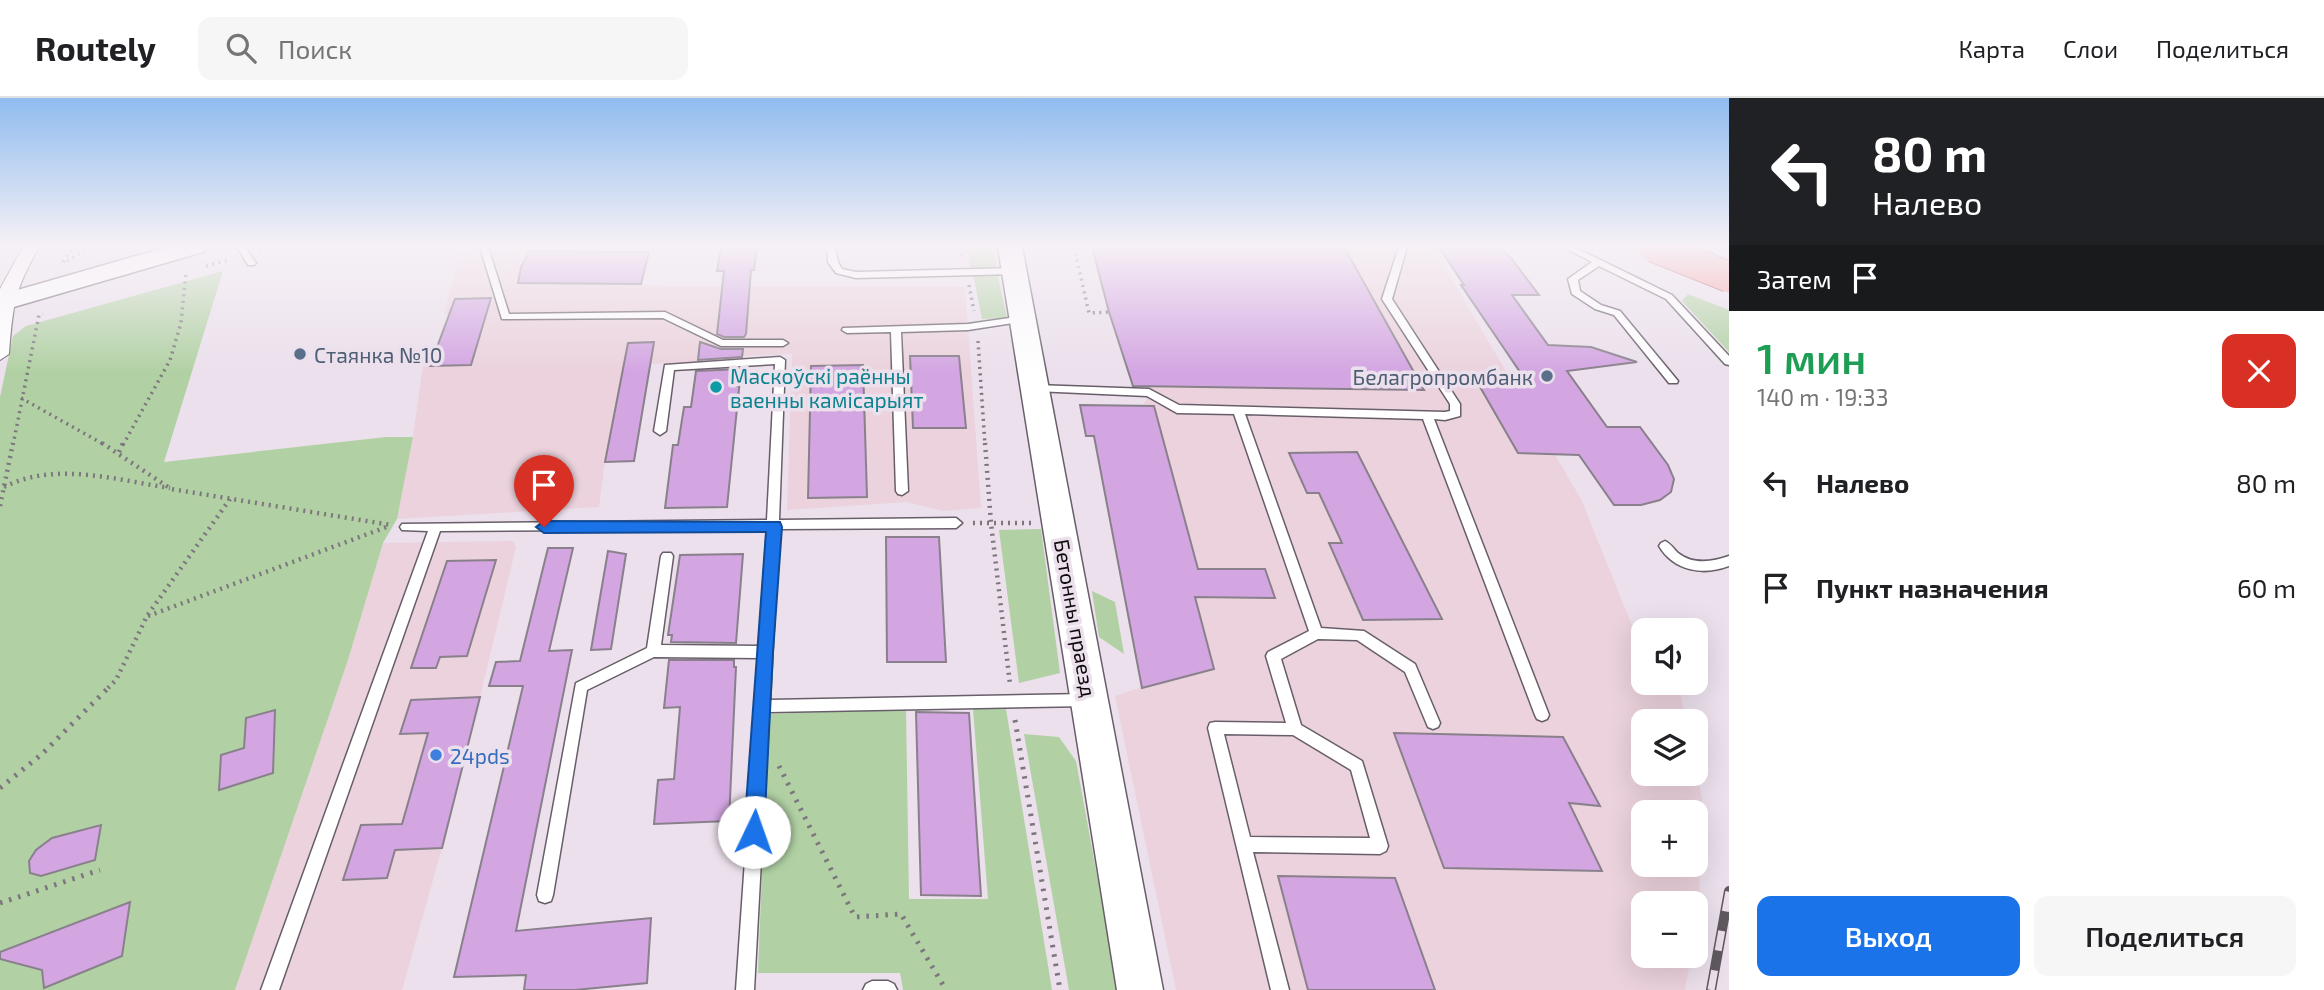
<!DOCTYPE html>
<html lang="ru">
<meta charset="utf-8">
<style>
body{margin:0;font-family:"Exo 2",sans-serif;background:#f6f6f6;color:#202124;height:100vh;display:flex;flex-direction:column;font-size:26px;white-space:nowrap}
*{box-sizing:border-box;margin:0}
p{font-size:23px;color:#757577}
.icon{flex:none;width:38px;height:38px;fill:none;stroke:currentColor;stroke-width:2;stroke-linecap:round;stroke-linejoin:round}
.map{position:relative;flex:1;overflow:hidden}
.side{display:flex;flex-direction:column;background:#fff;width:595px}
.side>*{flex:none}
.banner{background:#202124;color:#fff;overflow:hidden}
.controls{position:absolute;left:1631px;top:520px;display:grid;gap:14px}
.controls a{display:grid;place-items:center;width:77px;height:77px;border-radius:14px;background:#fff;box-shadow:0 7px 28px #0002;font-size:35px}
.pin{position:absolute;display:grid;place-items:center;width:60px;height:60px;color:#fff;margin:-72px -30px;border-radius:50% 50% 50% 0;rotate:-45deg;box-shadow:0 0 7px #0007}
.pin .icon{rotate:45deg}
.me{position:absolute;width:77px;margin:-38px;rotate:3deg;stroke-linejoin:round;filter:drop-shadow(0 0 5px #0008)}
.turn{display:flex;align-items:center;gap:24px;height:147px;padding:0 28px;font-size:32px}
.turn .icon{width:91px;height:91px;stroke-width:2.5}
.turn b{display:block;font-size:49px;line-height:60px}
.then{display:flex;align-items:center;height:66px;padding:0 28px;background:#0003;gap:14px;font-size:26px}
.round{display:grid;place-items:center;flex:none;width:74px;height:74px;border-radius:14px;background:#f6f6f6}
.summary{display:flex;align-items:center;justify-content:space-between;height:119px;padding:0 28px}
h1{font-size:42px;font-weight:600;line-height:52px;color:#1e9e55}
.action{display:flex;gap:14px;margin-top:auto;padding:14px 28px}
.action a{flex:1;height:80px;border-radius:14px;background:#1a73e8;color:#fff;font-size:28px;font-weight:600;line-height:80px;text-align:center}
.action a+a{background:#f6f6f6;color:#202124}
ul{padding:0;list-style:none}
li{display:flex;align-items:center;gap:21px;height:105px;padding:0 28px}
li div{flex:1}
li b{display:block;font-size:26px}
li em{font-style:normal}
header{display:flex;align-items:center;gap:42px;box-sizing:border-box;height:98px;padding:0 35px;background:#fff;border-bottom:2px solid #e0e0e0}
header strong{font-size:33px}
nav{display:flex;gap:38px;margin-inline-start:auto;font-size:24px}
.search{width:490px;height:63px;background:#f6f6f6;display:flex;align-items:center;gap:18px;box-sizing:border-box;padding:0 24px;border-radius:14px;color:#757577;font-size:26px}
main{display:flex;flex:1;min-height:0}
.map>svg:first-child{display:block}
.industrial{fill:#ebd2dc;fill-rule:evenodd}
.green{fill:#b1d1a4}
.building{fill:#d3a6e2;stroke:#89808c;stroke-width:2}
.lines{fill:none;stroke-linecap:round;stroke-linejoin:round}
.lane-casing{stroke:#675e69;stroke-width:3}
.street-casing{stroke:#675e69;stroke-width:2}
.secondary-casing{stroke:#675e69;stroke-width:3}
.path-far2{stroke:#7e767e;stroke-width:3.5;stroke-dasharray:2 4.5;stroke-linecap:butt}
.path-far1{stroke:#7e767e;stroke-width:4.5;stroke-dasharray:2 5;stroke-linecap:butt}
.path{stroke:#7e767e;stroke-width:5;stroke-dasharray:2.5 7;stroke-linecap:butt}
.lane{fill:#fff;fill-rule:evenodd}
.street{fill:#fff;fill-rule:evenodd}
.secondary{fill:#fff;fill-rule:evenodd}
.rail-far1-casing{stroke:#605960;stroke-width:6}
.rail-casing{stroke:#605960;stroke-width:10}
.rail-far1{stroke:#ebe0ec;stroke-width:4.5;stroke-dasharray:13;stroke-linecap:butt}
.rail{stroke:#ebe0ec;stroke-width:7;stroke-dasharray:20;stroke-linecap:butt}
.primary-bridge-casing{stroke:#a04143;stroke-width:32;stroke-linecap:butt}
.primary-bridge{stroke:#f59ea0;stroke-width:30}
.route{fill:#1a73e8;stroke:#114b97;stroke-width:2}
.service-dot{fill:#5c6f8a;stroke:#ebe0ec;stroke-width:2.5}
.culture-dot{fill:#0f9aa8;stroke:#ebe0ec;stroke-width:2.5}
.shop-dot{fill:#3f7fe0;stroke:#ebe0ec;stroke-width:2.5}
.labels{text-anchor:middle;dominant-baseline:central;stroke-width:7;stroke-linejoin:round;paint-order:stroke}
.service-label{font-size:21px;fill:#4e5e75;stroke:#ebe0ec;text-anchor:start}
.culture-label{font-size:21px;fill:#0d838f;stroke:#ebe0ec;text-anchor:start}
.street-label{font-size:21px;fill:#0e0a0e;stroke:#ebe0ec}
.shop-label{font-size:21px;fill:#366cbe;stroke:#ebe0ec;text-anchor:start}
</style>
<header>
<strong>Routely</strong>
<div class="search"><svg class="icon" aria-label="search" viewBox="0 0 24 24"><circle cx="10" cy="10" r="6"/><path d="M15 15l6 6"/></svg>Поиск</div>
<nav><a>Карта</a><a>Слои</a><a>Поделиться</a></nav>
</header>
<main>
<div class="map">
<svg width="1729" height="892" viewBox="0 0 1729 892">
<rect width="100%" height="100%" fill="#ebe0ec"/>
<path class="industrial" d="M1092,149H1433L1581,401L1643,555V584L1672,585L1679,587L1686,623H1643V676H1696V670L1702,700L1699,807L1696,827V805H1643V858H1691L1685,892H1176L1115,598L1142,589L1094,338H1086L1080,307L1143,308L1149,295L1147,289H1134L1109,214ZM1643,714H1696V766H1643Z
M530,153L649,154L641,186L659,188H965L981,410L943,413L907,404L787,412L792,256L722,259L711,264L650,266L649,273L622,274L605,363L599,409L397,421L413,339L424,260L434,259L449,217L444,216L459,157Z
M513,443L516,449L480,599L442,750L402,892H235L348,562L383,445Z"/>
<path class="green" d="M967,149H994L997,169H970Z
M223,173L164,364L386,339H413L397,421L383,445L348,562L235,892H0V299L13,238L26,228Z
M973,176L998,178L1007,220L982,221Z
M1688,196L1729,212V254L1682,203Z
M1041,431L1060,575L1019,585L999,432Z
M1092,493L1115,504L1124,556L1099,539Z
M906,611L909,801H988L973,611H1006L1052,892H903L900,875H758L768,616Z
M1024,636L1059,639L1076,663L1118,892H1069Z"/>
<path class="building" d="M721,149H757L754,172H751L746,236L744,239H724L717,236L724,173H717Z
M1092,149H1344L1424,292L1133,288L1109,214Z
M1439,149H1498L1511,160L1539,197H1512L1548,247L1591,249L1637,264L1567,273L1607,329H1640L1668,367L1674,381L1671,394L1660,402L1641,407H1614L1579,357L1518,355L1472,275L1522,277L1461,187H1464Z
M530,153L649,154L641,186L518,185L521,169Z
M491,200L471,267L430,268L455,201Z
M654,244L634,363L605,364L628,245Z
M700,244L721,251H743L742,259L698,262Z
M910,258H959L966,330H913Z
M863,267L867,399L808,400L811,268Z
M741,271L727,409L665,410L673,347H678L684,309H691L696,273Z
M1080,307L1154,308L1198,471H1265L1275,500L1195,499L1214,571L1142,590L1094,338H1086Z
M1357,354L1442,521L1363,522L1329,445H1342L1319,395H1307L1289,355Z
M886,439H939L946,564H887Z
M548,450H573L549,553L572,552L516,833L651,820L647,885L575,892H524L526,877L454,879L523,588H489L496,564L520,563Z
M608,453L626,456L611,551L591,552Z
M743,456L736,545L671,544L672,537H668L680,457Z
M496,462L467,558L440,559L436,570H411L447,463Z
M669,562H734V569H736L729,723L654,726L658,682L674,681L680,609L664,610Z
M480,599L442,750L395,752L387,780L343,782L361,727L402,726L428,635L400,636L411,602Z
M275,612L273,675L219,692L221,657L244,650L246,620Z
M916,614L969,615L981,798L921,797Z
M1394,635L1563,639L1600,708L1569,705L1602,773L1444,770Z
M101,727L95,762L41,778L30,775L29,763L36,752L52,740Z
M1278,778L1395,780L1435,892H1308Z
M130,804L122,858L44,890L42,872L0,861V854Z"/>
<g class="lines">
<g class="lane-casing">
<path id="lane" d="M237,149H245L256,165L254,167H248Z
M480,149H488L509,216L665,214L723,242H783L788,245L783,248H721L663,220L502,221Z
M827,149H835L838,164L842,171L856,174L1015,170L1020,173L1015,176L856,180L836,175L828,164Z
M1399,149H1407L1392,201L1460,306V318L1445,322L1434,321L1549,617L1547,621L1542,623L1537,621L1535,617L1423,321L1245,316L1321,530L1364,533L1415,566L1440,625L1438,629L1433,631L1428,629L1405,574L1357,542L1318,541L1281,561L1301,627L1362,663L1388,748L1386,753L1380,756L1253,754L1289,892H1271L1208,630L1210,625L1215,624L1286,625L1266,558L1268,554L1309,533L1234,316L1177,315L1147,298L1035,293L1030,290L1035,287L1149,291L1179,307L1445,314L1450,313V306L1382,201ZM1224,636L1293,637L1351,672L1370,740L1250,739Z
M1563,149H1574L1672,197L1729,258V267L1725,266L1666,201L1599,168L1578,182L1580,193L1601,207L1620,213L1678,283L1677,285H1669L1614,217L1595,211L1572,196L1568,181L1592,164Z
M1023,218L1028,221L1026,223L968,232L901,234L908,393L902,397L898,396L896,393L891,234L847,235L842,232L843,230L968,226Z
M780,259L785,262L779,422L956,420L962,425L956,430L779,431L770,602L1086,596L1091,598L1093,602L1091,606L1086,608L769,614L754,892H736L759,560L654,559L587,592L553,797L551,803L545,805L539,803L537,797L576,585L647,550L661,458L663,455H671L673,458L661,547L759,548L767,431L440,433L279,892H261L428,433L402,432L400,429L402,426L767,422L775,266L674,272L666,333L660,337L654,333L665,267Z
M1665,443C1671,446 1673,450 1678,455C1693,467 1712,464 1729,458V468C1703,478 1674,473 1659,448L1661,445Z
M872,883H888L894,886L897,892H863L866,886Z"/>
</g>
<g class="street-casing">
<path id="street" d="M23,149H39C14,193 13,206 9,256L0,262V191Z"/>
</g>
<g class="secondary-casing">
<path id="secondary" d="M167,149H206L203,154L0,213V197Z
M998,149H1022L1163,892H1117Z"/>
</g>
<path class="path-far2" d="M960,149L963,162
M1074,149L1089,215L1109,214
M259,153L272,149
M67,163L91,149
M63,164L73,149
M206,168L231,161
M969,187L974,213
M978,243L985,347
M21,300L105,347
M13,347L39,217L43,216
M123,347L170,262L181,225L186,174"/>
<path class="path-far1" d="M102,345L171,391L391,427
M985,345L991,425L1010,586
M119,354L123,345
M4,389C55,363 116,382 170,390
M0,408L13,345
M973,425H1031
M148,518L389,428
M108,590L116,582L147,518L230,401"/>
<path class="path" d="M1015,622L1060,892
M779,668L855,819L901,816L946,892
M0,690L42,656L109,589
M0,805L100,772"/>
<use href="#lane" class="lane"/>
<use href="#street" class="street"/>
<use href="#secondary" class="secondary"/>
<g class="rail-far1-casing">
<path id="rail-far1" d="M1705,149L1729,184"/>
</g>
<g class="rail-casing">
<path id="rail" d="M1711,892L1729,793"/>
</g>
<use href="#rail-far1" class="rail-far1"/>
<use href="#rail" class="rail"/>
<g class="primary-bridge-casing">
<path id="primary-bridge" d="M1654,149L1729,179"/>
</g>
<use href="#primary-bridge" class="primary-bridge"/>
</g>
<linearGradient id="sky" x2="0" y2="1"><stop stop-color="#90bcef"/><stop offset="0.54" stop-color="#f6f1f6"/><stop offset="1" stop-color="#f6f1f6" stop-opacity="0"/></linearGradient>
<rect width="1729" height="274" fill="url(#sky)"/>
<path class="route" d="M544,423L780,424L782,429L773,554L764,734L761,741L754,744L747,741L744,734L766,434L544,435L536,429Z"/>
<g class="service-dot">
<circle cx="300" cy="256" r="7"/>
<circle cx="1547" cy="278" r="7"/>
</g>
<circle class="culture-dot" cx="716" cy="289" r="7"/>
<circle class="shop-dot" cx="436" cy="657" r="7"/>
<g class="labels">
<g class="service-label">
<text x="314" y="256">Стаянка №10</text>
<text x="1533" y="278" text-anchor="end">Белагропромбанк</text>
</g>
<g class="culture-label">
<text x="730" y="277">Маскоўскі раённы<tspan x="730" dy="24">ваенны камісарыят</tspan></text>
</g>
<g class="street-label">
<text transform="translate(1076 520) rotate(80)">Бетонны праезд</text>
</g>
<g class="shop-label">
<text x="450" y="657">24pds</text>
</g>
</g>
</svg>
<div class="controls">
<a><svg class="icon" aria-label="sound" viewBox="0 0 24 24"><path d="M4 9h4l5-4v14l-5-4H4zM17 9q2 3 0 6"/></svg></a>
<a><svg class="icon" aria-label="layers" viewBox="0 0 24 24"><path d="M12 4l9 5-9 5-9-5zM3 14l9 5 9-5"/></svg></a>
<a>+</a>
<a>−</a>
</div>
<div class="pin" style="left:544px;top:429px;background:#d93025"><svg class="icon" aria-label="arrive" viewBox="0 0 24 24"><path d="M6 21V4h12l-3 4 3 4H6"/></svg></div>
<svg class="me" style="left:754px;top:734px" viewBox="-20 -20 40 40"><circle r="19" fill="#fff"/><path d="M0-13L10 11 0 6-10 11z" fill="#1a73e8"/></svg>
</div>
<section class="side">
<div class="banner">
<div class="turn"><svg class="icon" aria-label="left" viewBox="0 0 24 24"><path d="M17 20v-9H6M10 6l-5 5 5 5"/></svg><div><b>80 m</b>Налево</div></div>
<div class="then">Затем<svg class="icon" aria-label="arrive" viewBox="0 0 24 24"><path d="M6 21V4h12l-3 4 3 4H6"/></svg></div>
</div>
<div class="summary"><div><h1>1 мин</h1><p>140 m · 19:33</p></div><a class="round" style="background:#d93025;color:#fff"><svg class="icon" aria-label="close" viewBox="0 0 24 24"><path d="M6 6l12 12M18 6L6 18"/></svg></a></div>
<ul>
<li><svg class="icon" aria-label="left" viewBox="0 0 24 24"><path d="M17 20v-9H6M10 6l-5 5 5 5"/></svg><div><b>Налево</b></div><em>80 m</em></li>
<li><svg class="icon" aria-label="arrive" viewBox="0 0 24 24"><path d="M6 21V4h12l-3 4 3 4H6"/></svg><div><b>Пункт назначения</b></div><em>60 m</em></li>
</ul>
<div class="action"><a>Выход</a><a>Поделиться</a></div>
</section>
</main>
